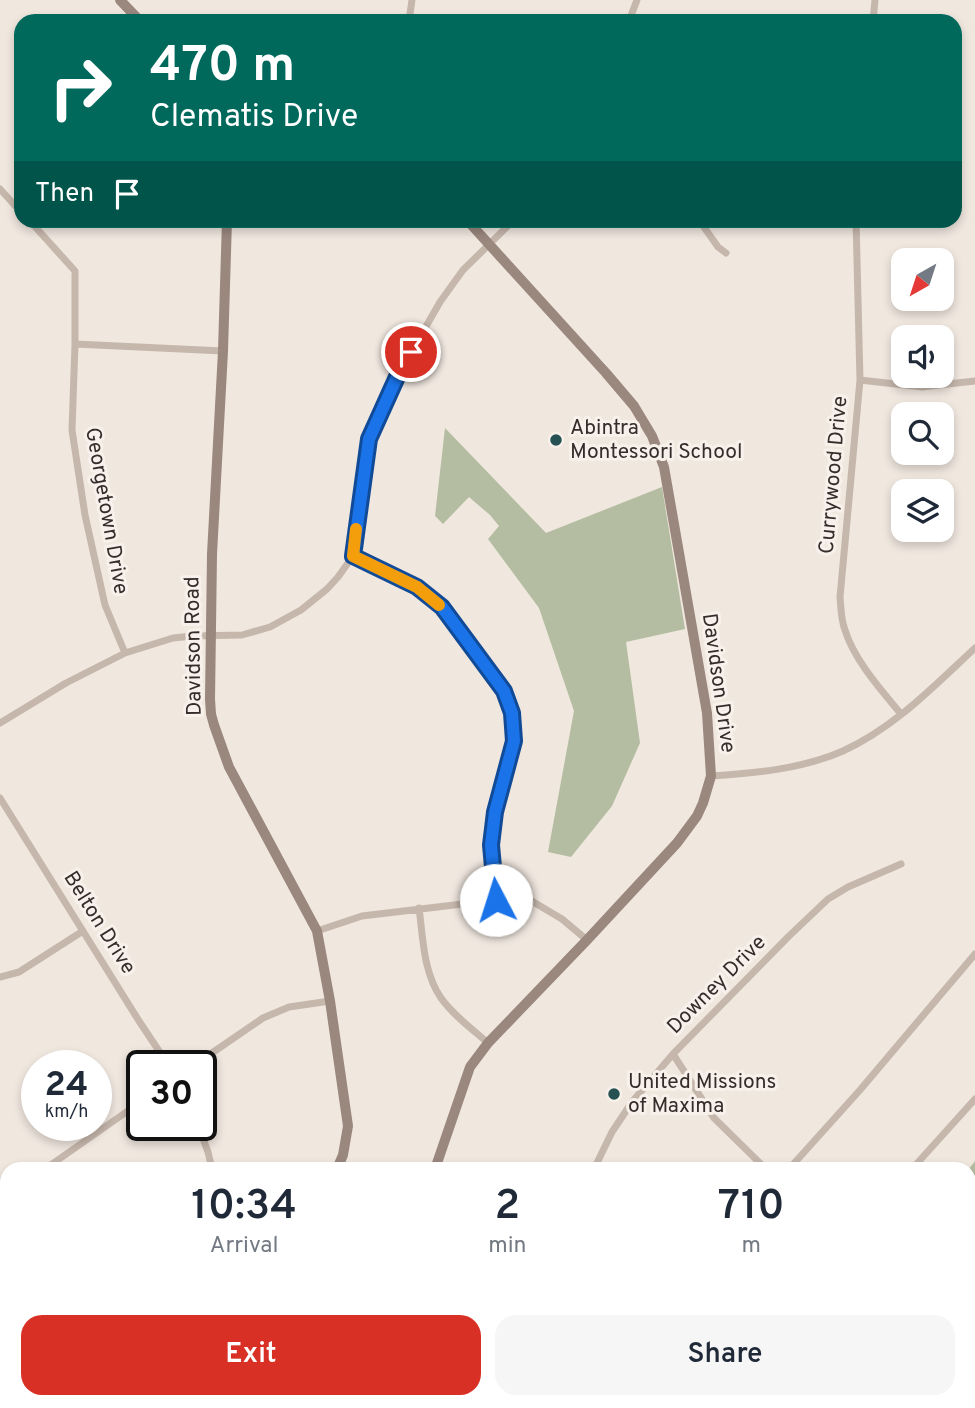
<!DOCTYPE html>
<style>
body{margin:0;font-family:Overpass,sans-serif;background:#f6f6f7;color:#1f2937;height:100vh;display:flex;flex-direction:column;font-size:26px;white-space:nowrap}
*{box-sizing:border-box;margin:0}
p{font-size:23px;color:#747a83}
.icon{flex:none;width:38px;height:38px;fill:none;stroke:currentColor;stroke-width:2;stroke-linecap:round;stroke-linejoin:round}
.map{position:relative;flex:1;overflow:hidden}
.drawer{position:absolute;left:0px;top:1162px;width:976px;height:247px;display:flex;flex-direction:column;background:#fff;border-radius:21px 21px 0 0;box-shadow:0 4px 10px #0003}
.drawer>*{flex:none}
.hud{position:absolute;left:14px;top:14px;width:948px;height:214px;border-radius:21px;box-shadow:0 4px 10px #0003;background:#00695c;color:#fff;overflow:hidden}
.needle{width:46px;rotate:219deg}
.fabs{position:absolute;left:891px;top:248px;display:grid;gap:14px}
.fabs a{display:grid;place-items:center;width:63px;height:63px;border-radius:14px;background:#fff;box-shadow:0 4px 10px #0003;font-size:35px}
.speed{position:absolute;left:21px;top:1050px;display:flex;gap:14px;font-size:35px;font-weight:700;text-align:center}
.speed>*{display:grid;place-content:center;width:91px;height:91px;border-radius:50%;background:#fff;box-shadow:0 4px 10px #0003;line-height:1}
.speed small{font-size:18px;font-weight:400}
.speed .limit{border:4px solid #111;border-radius:10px;background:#fff;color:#111}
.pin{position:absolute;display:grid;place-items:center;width:60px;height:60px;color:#fff;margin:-30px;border:4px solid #fff;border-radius:50%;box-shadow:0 2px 7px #0007}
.me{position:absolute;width:77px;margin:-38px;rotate:355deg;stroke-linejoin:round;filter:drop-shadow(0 0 5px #0008)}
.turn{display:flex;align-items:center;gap:24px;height:147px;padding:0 21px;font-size:32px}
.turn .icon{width:91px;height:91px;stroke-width:2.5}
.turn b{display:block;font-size:49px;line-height:60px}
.then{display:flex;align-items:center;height:66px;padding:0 21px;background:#0003;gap:14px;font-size:26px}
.eta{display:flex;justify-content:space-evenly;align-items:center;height:119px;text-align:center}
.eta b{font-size:42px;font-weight:600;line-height:49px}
.button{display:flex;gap:14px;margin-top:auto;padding:14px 21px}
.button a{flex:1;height:80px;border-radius:21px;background:#d93025;color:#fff;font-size:28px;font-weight:600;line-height:80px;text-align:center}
.button a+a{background:#f6f6f7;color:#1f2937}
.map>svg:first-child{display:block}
.green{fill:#b4bda1}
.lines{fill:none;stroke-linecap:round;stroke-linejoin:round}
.street{stroke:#c6b7ac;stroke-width:7}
.secondary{stroke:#9a877e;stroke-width:10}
.highway{stroke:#554842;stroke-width:12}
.route-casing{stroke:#114b97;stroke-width:18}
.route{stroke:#1a73e8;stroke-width:12}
.slow{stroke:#f59e0b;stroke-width:12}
.poi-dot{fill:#255152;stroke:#f8f1eb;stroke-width:2.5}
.labels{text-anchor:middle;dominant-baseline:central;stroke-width:6;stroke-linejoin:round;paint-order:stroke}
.poi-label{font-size:21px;fill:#362d2a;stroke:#f8f1eb;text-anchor:start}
.street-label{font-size:21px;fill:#362d2a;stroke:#f8f1eb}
</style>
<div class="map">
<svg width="975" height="1408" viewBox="0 0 975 1408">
<rect width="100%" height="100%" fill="#f0e7df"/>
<path class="green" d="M445,428L546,533L662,487L685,629L626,642L640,743L612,806L571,857L548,852L574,711L539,608L488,539L499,526L490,515L469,497L443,524L435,516Z
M975,1161V1349L970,1351L969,1169Z"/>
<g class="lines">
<path class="street" d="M409,21L412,0
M629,21L637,0
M873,21L875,0
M0,189L21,212
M29,220L75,271V344L72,430L85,515L105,605L125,653
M699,220L718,247L726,253
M856,220L860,380L840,597C841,608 841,620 845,630C854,660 882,691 901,714
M75,344L223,351
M860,380L922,387L975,381
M353,556L417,587L442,607L504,691L512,713L514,741L495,812L491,845L496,900
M0,723L66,683L125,653L173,638L193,636L242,635L270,627L301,610L327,589L338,577L353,556L369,439L397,377L440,302L463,270L514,220
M711,776C756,773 802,769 843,751C894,728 934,686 975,648
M0,798L139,1021L169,1066
M419,908C423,937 423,972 441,998C453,1015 472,1029 488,1043
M317,931L362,916L496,900H530L562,919L587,940
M0,977L19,972L83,931
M673,1054L714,1118L766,1169
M193,1066L263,1018L289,1007L330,1001
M198,1125L208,1152L212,1169
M45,1169L142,1101
M594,1169L612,1132L632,1102L673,1054L788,937L828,899L848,887L901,864
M789,1169L860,1090L975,954
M912,1169L975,1099
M0,1200L7,1195
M0,1348H7
M410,1402L428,1408"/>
<path class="secondary" d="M120,0L140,21
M227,220L223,351L212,554L210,699L211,714L214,725L229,767L317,931L330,1001L348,1126L343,1155L337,1169
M435,1169L470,1067L488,1043L587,940L677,843L697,816L703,803L711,776L707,713L664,467L652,436L634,406L606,373L467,220
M341,1408L346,1402"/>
<path class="highway" d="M970,1368L975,1367
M0,1374L7,1373
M970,1386L975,1385
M0,1390L7,1388
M0,1408L25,1402"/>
</g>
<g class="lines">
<g class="route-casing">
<path id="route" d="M411,352L397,377L369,439L353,556L417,587L442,607L504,691L512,713L514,741L495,812L491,845L496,900"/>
</g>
<use href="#route" class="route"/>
<path class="slow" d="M356,529L353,556L417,587L439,605"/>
</g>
<g class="poi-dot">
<circle cx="556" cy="440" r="7"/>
<circle cx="614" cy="1094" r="7"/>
</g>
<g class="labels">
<g class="poi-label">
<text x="570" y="428">Abintra<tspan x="570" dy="24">Montessori School</tspan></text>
<text x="628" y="1082">United Missions<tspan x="628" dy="24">of Maxima</tspan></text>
</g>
<g class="street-label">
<text transform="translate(834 475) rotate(-85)">Currywood Drive</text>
<text transform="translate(106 511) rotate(80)">Georgetown Drive</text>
<text transform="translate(194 646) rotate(-91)">Davidson Road</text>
<text transform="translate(718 683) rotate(82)">Davidson Drive</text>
<text transform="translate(99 923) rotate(58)">Belton Drive</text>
<text transform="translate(717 985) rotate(-45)">Downey Drive</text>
</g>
</g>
</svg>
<div class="fabs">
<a><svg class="needle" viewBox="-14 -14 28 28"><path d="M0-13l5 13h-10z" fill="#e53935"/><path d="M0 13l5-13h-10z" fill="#747a83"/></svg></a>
<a><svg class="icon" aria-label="sound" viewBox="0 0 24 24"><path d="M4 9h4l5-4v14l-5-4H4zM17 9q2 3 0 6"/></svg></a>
<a><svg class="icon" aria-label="search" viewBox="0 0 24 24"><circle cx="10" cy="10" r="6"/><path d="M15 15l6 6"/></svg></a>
<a><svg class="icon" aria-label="layers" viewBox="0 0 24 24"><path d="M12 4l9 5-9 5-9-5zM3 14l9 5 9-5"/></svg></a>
</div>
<div class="speed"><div>24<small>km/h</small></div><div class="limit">30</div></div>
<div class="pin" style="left:411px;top:352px;background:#d93025"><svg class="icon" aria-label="arrive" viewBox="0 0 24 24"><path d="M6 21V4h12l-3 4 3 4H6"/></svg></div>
<svg class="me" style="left:496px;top:900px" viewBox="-20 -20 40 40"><circle r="19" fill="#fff"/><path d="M0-13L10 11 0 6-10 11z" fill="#1a73e8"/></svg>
<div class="hud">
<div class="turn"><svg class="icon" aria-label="right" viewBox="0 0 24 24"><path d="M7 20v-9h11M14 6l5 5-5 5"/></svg><div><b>470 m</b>Clematis Drive</div></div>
<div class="then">Then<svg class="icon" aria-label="arrive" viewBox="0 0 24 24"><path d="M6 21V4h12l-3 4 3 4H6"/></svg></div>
</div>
<section class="drawer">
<div class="eta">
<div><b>10:34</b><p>Arrival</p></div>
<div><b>2</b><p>min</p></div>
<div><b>710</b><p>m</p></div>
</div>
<div class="button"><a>Exit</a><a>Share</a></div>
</section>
</div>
